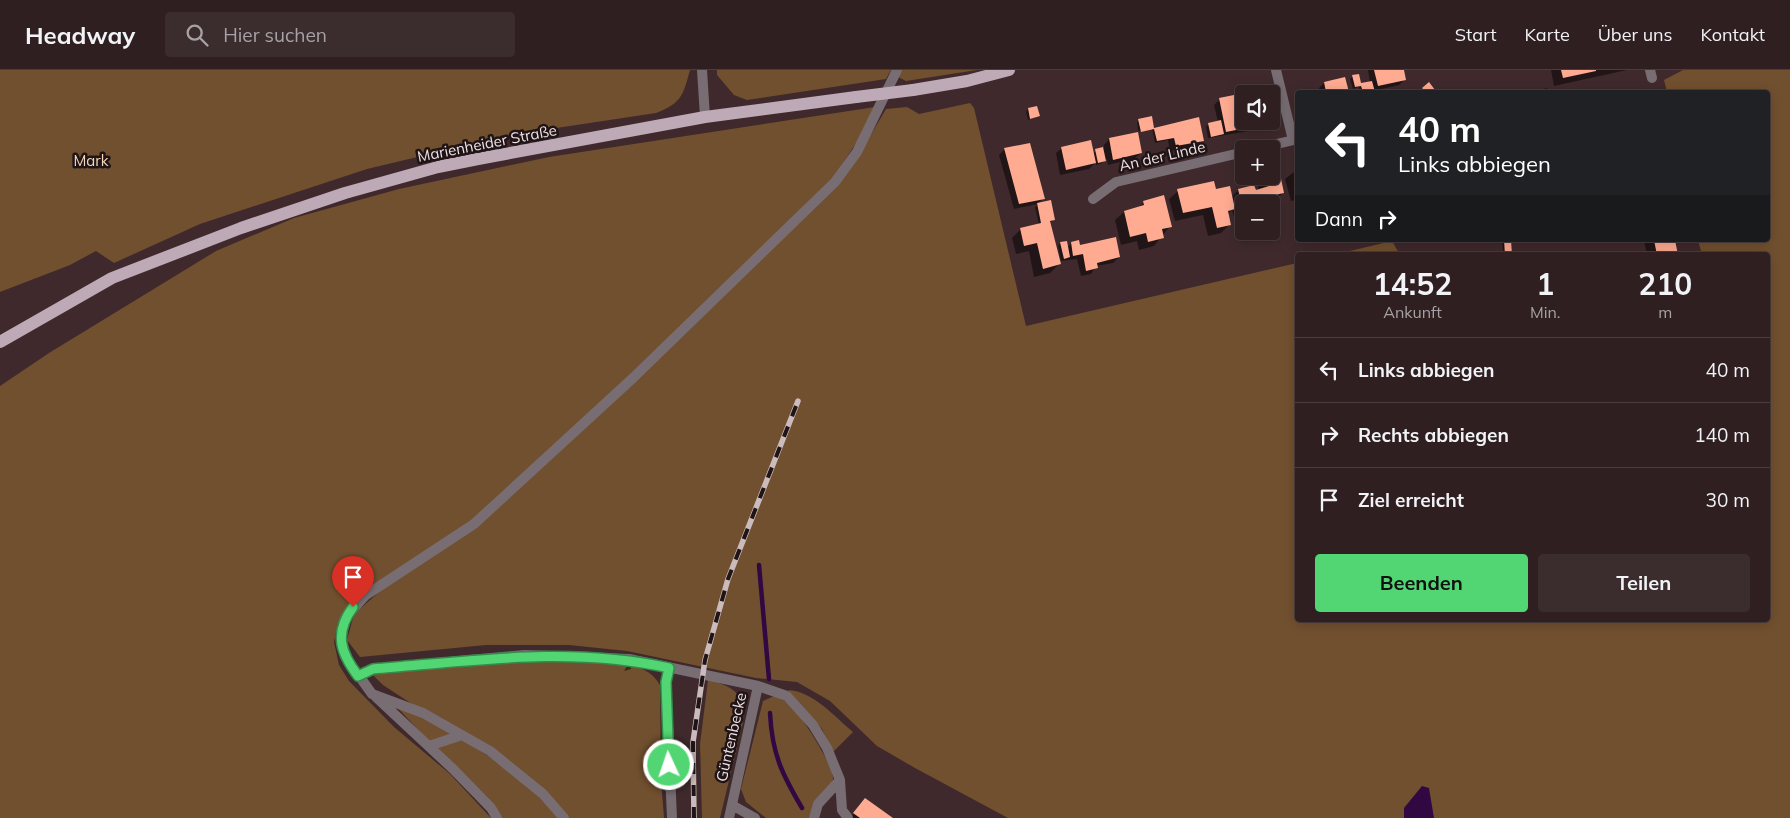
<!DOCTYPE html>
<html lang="de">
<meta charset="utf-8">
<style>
body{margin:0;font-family:Mulish,sans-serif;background:#3b2c2e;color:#f1f3f6;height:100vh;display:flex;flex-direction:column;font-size:19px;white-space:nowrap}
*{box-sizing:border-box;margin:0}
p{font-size:16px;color:#a7a2a5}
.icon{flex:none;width:28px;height:28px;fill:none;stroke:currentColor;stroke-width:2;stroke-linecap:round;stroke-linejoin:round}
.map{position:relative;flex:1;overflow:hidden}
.panel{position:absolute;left:1295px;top:182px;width:475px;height:370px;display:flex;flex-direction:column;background:#2f1f21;border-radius:5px;box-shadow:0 2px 12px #0003,0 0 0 1px #4a3d3f}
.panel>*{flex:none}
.hud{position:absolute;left:1295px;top:20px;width:475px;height:152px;border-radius:5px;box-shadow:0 2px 12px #0003,0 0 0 1px #4a3d3f;background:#202124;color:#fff;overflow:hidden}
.buttons{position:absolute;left:1235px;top:15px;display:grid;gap:10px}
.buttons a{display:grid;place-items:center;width:45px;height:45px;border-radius:5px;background:#2f1f21;box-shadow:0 2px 12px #0003,0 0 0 1px #4a3d3f;font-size:25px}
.pin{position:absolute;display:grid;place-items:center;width:42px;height:42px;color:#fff;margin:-51px -21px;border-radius:50% 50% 50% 0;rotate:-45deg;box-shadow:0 0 5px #0007}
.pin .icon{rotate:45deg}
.me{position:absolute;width:55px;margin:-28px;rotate:357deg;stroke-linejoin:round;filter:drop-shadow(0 0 4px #0008)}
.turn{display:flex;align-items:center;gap:18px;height:105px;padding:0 20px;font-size:22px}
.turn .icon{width:65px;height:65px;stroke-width:2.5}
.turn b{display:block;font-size:35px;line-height:42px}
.then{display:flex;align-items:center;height:48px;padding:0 20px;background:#0003;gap:10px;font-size:19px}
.eta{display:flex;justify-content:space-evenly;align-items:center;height:85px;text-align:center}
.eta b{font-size:30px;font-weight:700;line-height:35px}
.button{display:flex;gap:10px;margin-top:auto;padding:10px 20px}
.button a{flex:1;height:58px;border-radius:5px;background:#52d673;color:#111;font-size:20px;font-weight:700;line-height:58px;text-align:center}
.button a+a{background:#3b2c2e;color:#f1f3f6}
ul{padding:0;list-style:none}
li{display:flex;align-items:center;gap:15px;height:65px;padding:0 20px;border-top:1px solid #4a3d3f}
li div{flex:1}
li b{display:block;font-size:19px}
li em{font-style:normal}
header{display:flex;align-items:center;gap:30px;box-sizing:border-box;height:70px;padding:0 25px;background:#2f1f21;border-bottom:1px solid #4a3d3f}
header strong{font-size:24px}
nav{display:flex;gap:28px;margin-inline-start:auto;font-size:18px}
.search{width:350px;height:45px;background:#3b2c2e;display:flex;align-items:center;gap:12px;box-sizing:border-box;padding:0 18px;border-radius:5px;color:#a7a2a5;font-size:19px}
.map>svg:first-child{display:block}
.green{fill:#71502f}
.water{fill:#320842}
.shadow{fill:#0007}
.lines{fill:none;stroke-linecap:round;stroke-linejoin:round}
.stream{stroke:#320842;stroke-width:4.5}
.building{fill:#feab92}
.minor{stroke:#776d73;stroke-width:10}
.primary{stroke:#beaab6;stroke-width:12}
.rail-casing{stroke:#cbbbbd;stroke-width:5.5}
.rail{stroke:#1f1416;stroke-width:4;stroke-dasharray:11;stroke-linecap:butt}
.primary-bridge{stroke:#beaab6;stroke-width:12}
.route-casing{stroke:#358b4b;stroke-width:12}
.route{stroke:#52d673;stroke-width:9}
.labels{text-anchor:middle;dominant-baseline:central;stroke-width:5;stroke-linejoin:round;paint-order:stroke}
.street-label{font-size:15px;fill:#f0e1e3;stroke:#1f1416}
.park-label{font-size:15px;fill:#f6d6b8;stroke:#1f1416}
</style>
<header>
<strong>Headway</strong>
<div class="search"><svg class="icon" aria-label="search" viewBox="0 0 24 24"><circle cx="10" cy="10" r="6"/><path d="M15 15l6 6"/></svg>Hier suchen</div>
<nav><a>Start</a><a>Karte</a><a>Über uns</a><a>Kontakt</a></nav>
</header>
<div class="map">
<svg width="1790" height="748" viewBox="0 0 1790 748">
<rect width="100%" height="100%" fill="#3f292c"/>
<path class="green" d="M0,0H690C683,25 682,33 656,43L510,65L367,99L200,154L114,193L96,181L70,195L0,222Z
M717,0H891L886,9L747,30L734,25L717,5Z
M902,0H977L906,11L898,7Z
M1683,0H1790V748H1008L915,698L877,676L830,631L797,612L756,608L627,581L569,575H486L360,587L347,570L354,544L385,517L475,458L859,85L886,39L907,37L919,44L970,33L974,38L1026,256L1297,193L1298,550H1768V185H1702L1698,170H1768V22H1667L1664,10Z
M875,37L863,63L832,109L630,306L473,450L348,538L338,553L334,572L339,595L349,611L394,657L450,704L491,748H0V316L49,283L216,181L294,148L399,119L549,87Z
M1392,171L1400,185H1333Z
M572,591C600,593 645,587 660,615L661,710L664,748H569L545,721L383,615L371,603L488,592Z
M708,610C734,616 745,624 743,652L720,748H702L700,674Z
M788,620C813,621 835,647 853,662L833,682L822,659Z
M774,626C778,628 785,630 788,633C799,641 834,696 833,709C831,722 812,730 810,748H766L746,732L741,719L763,631Z
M394,634C455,662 514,697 560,748H501Z"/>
<path class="water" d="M1422,716L1429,718L1434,748H1404V738Z"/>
<path class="shadow" d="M1368,0H1403L1405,9L1399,15L1373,21L1374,22H1360L1359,17L1353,19L1350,9L1353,6L1360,15L1370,12Z
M1551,0H1627L1554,16Z
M1344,8L1348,22H1320L1319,18L1324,13Z
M1429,14L1433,20L1431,22H1422Z
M1547,18L1548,22H1534L1535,21Z
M1220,29L1244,51L1259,54L1254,60L1208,68L1206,56L1218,52L1214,35Z
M1028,39L1038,46L1028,50L1026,42Z
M1139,50L1153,59L1170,56L1202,70L1197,76L1170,81L1168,70L1155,73L1152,58L1138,61L1137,52Z
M1109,69L1141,83L1135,88L1108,95L1107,89L1102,93L1096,95V92L1089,99L1060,105L1056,83L1062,78L1093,83L1104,78V75Z
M1005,79L1043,128L1038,134L1014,139L999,85Z
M1298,99V129L1291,131L1285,109Z
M1267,109L1283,123L1275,130L1277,139L1271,145V134H1244V153L1236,154L1232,140L1228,144L1230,154L1221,163L1208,166L1203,145L1175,151L1169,129L1178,121H1215L1231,128L1238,120H1259L1258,117Z
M1144,132L1170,156L1154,176L1139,180L1137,171L1121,175L1115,150L1124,142L1137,139Z
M1038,134L1054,150L1049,153L1059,194L1050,203L1034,207L1029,181L1016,184L1012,168L1021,159L1039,155L1035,137Z
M1477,170H1493L1477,172Z
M1502,170H1509L1510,185H1503Z
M1644,170H1673L1676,185H1647Z
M1078,172L1079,176L1119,187L1113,193L1096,196L1091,204L1081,206L1077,189L1061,191L1058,176L1060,173L1067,178L1071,174Z
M627,596H631V599L624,601Z
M865,730L890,748H850Z"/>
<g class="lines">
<path class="stream" d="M759,495L769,609
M770,643C772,684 782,704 802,738"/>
</g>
<path class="building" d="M1374,0H1404L1406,10L1378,16Z
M1561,0H1596V1L1563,8Z
M1359,4L1361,13L1372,11L1375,22H1363L1361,16L1355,17L1352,5Z
M1345,7L1349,22H1326L1324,12Z
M1429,12L1435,20L1426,22L1422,18Z
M1234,25L1235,38L1244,36V51H1260L1261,55L1226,62L1219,28Z
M1037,36L1040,46L1030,49L1028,38Z
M1152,46L1154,58L1199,47L1204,71L1176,76L1174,68L1157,71L1154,59L1141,62L1138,49Z
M1221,50L1224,64L1211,67L1208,53Z
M1138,62L1142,83L1113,90L1109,68Z
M1091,70L1096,93L1066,100L1061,77Z
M1030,73L1045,129L1019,134L1004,78Z
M1103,77L1106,91L1098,93L1095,79Z
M1280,104L1284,123L1275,125L1279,139L1271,141V134H1244L1243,140L1238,119L1254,115L1256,120L1269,116L1266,108Z
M1214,111L1216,119L1230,116L1235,139L1228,141L1231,155L1217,158L1212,137L1183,143L1177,119Z
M1164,125L1172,157L1162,159L1164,168L1148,172L1146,163L1130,167L1124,141L1144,135L1143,131Z
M1051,130L1055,150L1050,151L1061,194L1043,199L1037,173L1024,176L1020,158L1041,153L1037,133Z
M1116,167L1120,187L1097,193L1098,198L1086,201L1083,184L1073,186L1071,172L1079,170L1080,175Z
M1504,170H1511L1512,185H1505Z
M1654,170H1675L1678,185H1657Z
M1067,171L1070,187L1064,189L1060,172Z
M865,728L893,748H860L853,743Z"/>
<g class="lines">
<path class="minor" d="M702,0L705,47
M1276,0L1293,70
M1650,0L1652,8
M1256,79L1298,69
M1093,129L1116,112L1244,82
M669,597L666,612L672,748
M358,606L373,599L525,585L629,589L758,616L787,626L813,655L827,678L840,710L842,740L848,748
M376,627L453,699L491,738L497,748
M429,676L462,665
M732,735L755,748
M564,748L543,724L490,681L423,643L372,624L345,586L341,568L345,548L366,525L474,454L633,308L835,112L857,82L897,0
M729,748L758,616
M814,748L818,734L840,710"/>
<path class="primary" d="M913,20L967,11L1009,0
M0,272L112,208L241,158L345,123L438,97L478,89L705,47L856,27"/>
<g class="rail-casing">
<path id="rail" d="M694,748L693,672L705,590L728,509L798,331"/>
</g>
<use href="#rail" class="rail"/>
<path class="primary-bridge" d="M856,27L913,20"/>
</g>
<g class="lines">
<g class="route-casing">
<path id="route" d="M353,537C334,563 340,582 358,606L373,599C472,591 570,576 669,598L666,612L669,695"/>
</g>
<use href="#route" class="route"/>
</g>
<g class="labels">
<g class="street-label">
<text transform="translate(487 73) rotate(-11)">Marienheider Straße</text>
<text transform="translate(1162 86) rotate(-13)">An der Linde</text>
<text transform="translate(731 667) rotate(-77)">Güntenbecke</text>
</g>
<g class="park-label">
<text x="91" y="90">Mark</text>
</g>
</g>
</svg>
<div class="buttons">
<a><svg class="icon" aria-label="sound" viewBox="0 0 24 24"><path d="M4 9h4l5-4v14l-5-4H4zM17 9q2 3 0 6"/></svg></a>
<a>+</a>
<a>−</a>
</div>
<div class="pin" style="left:353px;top:537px;background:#d93025"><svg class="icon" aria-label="arrive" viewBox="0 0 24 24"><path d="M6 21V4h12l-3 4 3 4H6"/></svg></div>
<svg class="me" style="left:669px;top:695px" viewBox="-20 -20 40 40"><circle r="17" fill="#52d673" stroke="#fff" stroke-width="3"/><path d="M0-11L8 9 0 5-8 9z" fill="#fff"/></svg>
<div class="hud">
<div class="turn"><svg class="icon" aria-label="left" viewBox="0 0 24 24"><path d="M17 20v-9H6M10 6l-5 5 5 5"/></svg><div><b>40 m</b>Links abbiegen</div></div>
<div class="then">Dann<svg class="icon" aria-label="right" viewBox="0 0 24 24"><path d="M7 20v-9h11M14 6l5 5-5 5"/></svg></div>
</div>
<section class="panel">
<div class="eta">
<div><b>14:52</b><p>Ankunft</p></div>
<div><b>1</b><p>Min.</p></div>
<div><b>210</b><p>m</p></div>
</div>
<ul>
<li><svg class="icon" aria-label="left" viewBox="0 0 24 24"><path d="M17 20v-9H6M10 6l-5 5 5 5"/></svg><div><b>Links abbiegen</b></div><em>40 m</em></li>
<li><svg class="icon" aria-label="right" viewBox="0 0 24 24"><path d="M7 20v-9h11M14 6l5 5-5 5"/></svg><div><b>Rechts abbiegen</b></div><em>140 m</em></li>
<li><svg class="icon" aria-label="arrive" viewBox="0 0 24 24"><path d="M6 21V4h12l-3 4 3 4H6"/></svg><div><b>Ziel erreicht</b></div><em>30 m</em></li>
</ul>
<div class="button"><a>Beenden</a><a>Teilen</a></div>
</section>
</div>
